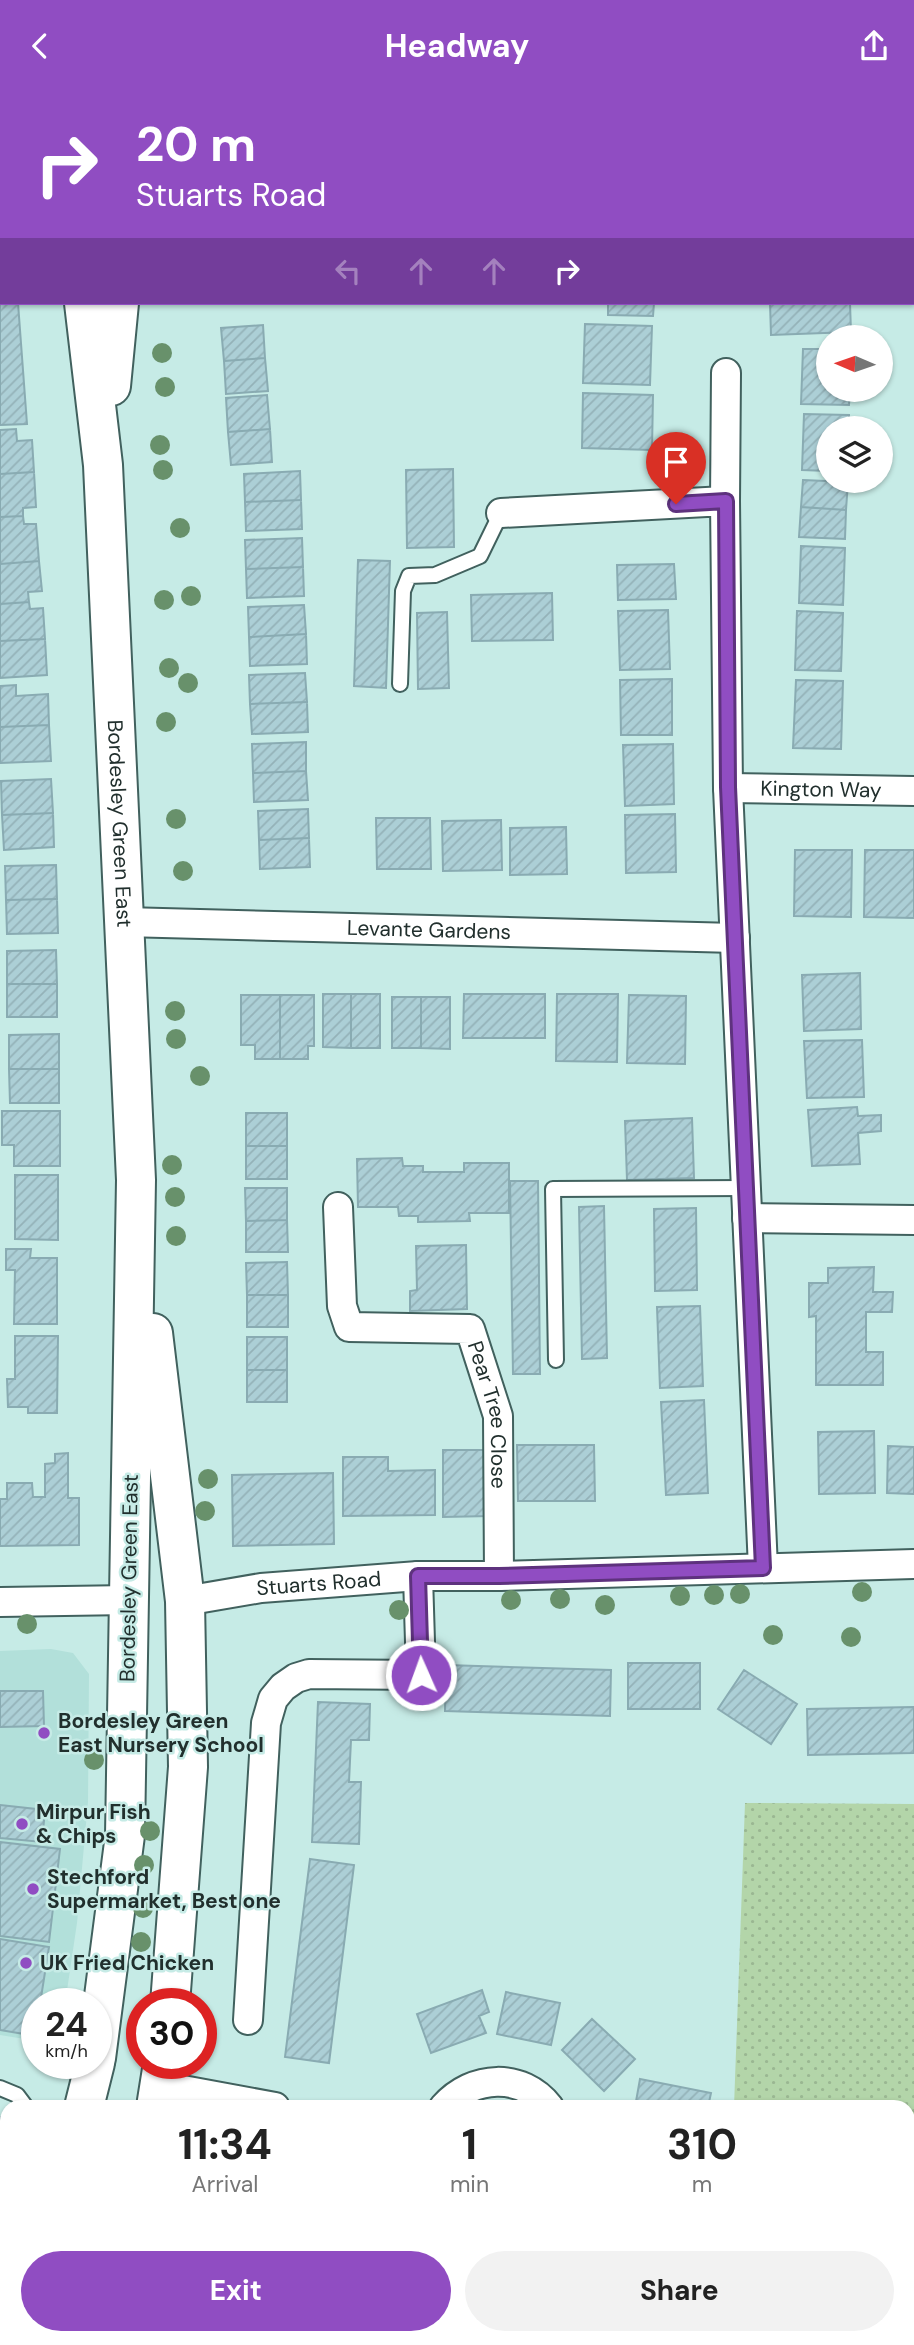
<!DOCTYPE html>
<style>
body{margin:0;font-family:"DM Sans",sans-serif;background:#f2f2f2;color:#222;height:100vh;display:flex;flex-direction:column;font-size:26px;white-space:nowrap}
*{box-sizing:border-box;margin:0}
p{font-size:23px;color:#767676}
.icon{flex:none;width:38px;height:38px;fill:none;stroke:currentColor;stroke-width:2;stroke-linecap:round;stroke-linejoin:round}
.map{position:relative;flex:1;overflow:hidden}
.details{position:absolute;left:0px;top:2009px;width:915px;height:245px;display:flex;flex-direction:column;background:#fff;border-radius:21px 21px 0 0;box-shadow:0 2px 5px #0004}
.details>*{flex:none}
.banner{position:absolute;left:0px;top:0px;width:915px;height:214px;box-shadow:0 2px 5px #0004;background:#904dc2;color:#fff;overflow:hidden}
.needle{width:46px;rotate:272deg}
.buttons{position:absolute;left:816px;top:234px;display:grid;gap:14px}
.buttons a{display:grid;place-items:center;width:77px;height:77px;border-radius:50%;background:#fff;box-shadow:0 2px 5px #0004;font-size:35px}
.speed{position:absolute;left:21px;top:1897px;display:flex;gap:14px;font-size:35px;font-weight:700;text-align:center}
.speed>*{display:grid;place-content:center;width:91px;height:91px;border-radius:50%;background:#fff;box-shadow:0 2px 5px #0004;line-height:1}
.speed small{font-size:18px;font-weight:400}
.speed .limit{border:10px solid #d22;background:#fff;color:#111}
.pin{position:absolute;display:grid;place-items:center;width:60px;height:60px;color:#fff;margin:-72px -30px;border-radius:50% 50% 50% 0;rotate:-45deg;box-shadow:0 0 7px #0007}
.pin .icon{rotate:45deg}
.me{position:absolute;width:77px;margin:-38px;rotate:358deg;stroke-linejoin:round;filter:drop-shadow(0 0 5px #0008)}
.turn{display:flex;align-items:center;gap:24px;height:147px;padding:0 21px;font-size:32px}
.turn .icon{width:91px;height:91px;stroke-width:2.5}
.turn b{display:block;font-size:49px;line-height:60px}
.lanes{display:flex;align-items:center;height:66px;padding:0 21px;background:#0003;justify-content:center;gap:35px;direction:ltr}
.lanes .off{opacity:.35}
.eta{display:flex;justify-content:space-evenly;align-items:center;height:119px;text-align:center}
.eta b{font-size:42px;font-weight:700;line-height:49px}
.cta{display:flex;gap:14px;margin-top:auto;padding:14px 21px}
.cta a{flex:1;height:80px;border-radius:42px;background:#904dc2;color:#fff;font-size:28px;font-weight:700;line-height:80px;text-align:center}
.cta a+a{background:#f2f2f2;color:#222}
header{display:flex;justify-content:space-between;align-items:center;height:91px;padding:0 21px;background:#904dc2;color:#fff;font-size:32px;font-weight:700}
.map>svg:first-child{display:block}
.built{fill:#b2e0da}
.park{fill:url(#park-dots)}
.building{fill:url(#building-hatch);stroke:#89abb2;stroke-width:2}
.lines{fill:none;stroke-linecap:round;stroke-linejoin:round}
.service-casing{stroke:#41615e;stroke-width:18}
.minor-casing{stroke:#41615e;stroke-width:32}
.secondary-casing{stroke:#41615e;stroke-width:42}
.service{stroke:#fff;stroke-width:14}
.minor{stroke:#fff;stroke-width:28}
.secondary{stroke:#fff;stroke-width:38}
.tree{fill:#68916b}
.route-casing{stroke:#5e327e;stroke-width:18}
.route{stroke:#904dc2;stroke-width:12}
.poi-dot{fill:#904dc2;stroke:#c6ebe6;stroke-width:2.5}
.labels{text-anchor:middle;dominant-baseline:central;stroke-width:5;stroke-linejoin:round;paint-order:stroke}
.street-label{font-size:21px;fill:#212f2d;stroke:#c6ebe6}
.poi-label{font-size:21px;font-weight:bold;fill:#212f2d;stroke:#c6ebe6;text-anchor:start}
</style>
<header><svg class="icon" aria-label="back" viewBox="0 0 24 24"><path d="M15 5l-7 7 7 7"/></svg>Headway<svg class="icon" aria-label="share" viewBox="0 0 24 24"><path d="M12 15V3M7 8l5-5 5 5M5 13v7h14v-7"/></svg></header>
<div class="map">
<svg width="914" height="2254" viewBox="0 0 914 2254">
<defs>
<pattern id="park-dots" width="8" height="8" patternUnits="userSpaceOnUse" patternTransform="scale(1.75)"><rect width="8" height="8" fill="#b3d5a9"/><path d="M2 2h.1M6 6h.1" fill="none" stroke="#9ab792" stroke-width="1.8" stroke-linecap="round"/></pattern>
<pattern id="building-hatch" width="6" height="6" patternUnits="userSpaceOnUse" patternTransform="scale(1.75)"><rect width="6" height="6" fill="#accfd6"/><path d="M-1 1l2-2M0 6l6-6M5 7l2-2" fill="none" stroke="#94b2b8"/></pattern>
</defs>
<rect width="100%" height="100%" fill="#c6ebe6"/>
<path class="built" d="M51,1558L73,1562L89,1583L88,1711L77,1832L65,1913H37V1950L0,1944V1560Z
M146,2247H329L327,2254H144Z"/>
<path class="park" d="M745,1712L914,1713V2254H675L681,2247H908V2016H734Z"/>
<path class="building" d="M254,0H302V2H254Z
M361,0H408V2H361Z
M424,0H474L475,2H425Z
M474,0H524L525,2H475Z
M0,18L2,212H18L27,333L0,334Z
M608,212H654L653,225L608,224Z
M770,212H850L851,241L771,244Z
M585,233L652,235L650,294L583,292Z
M263,234L265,267L224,270L221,237Z
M803,258H828V299H850L849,314L801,313Z
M265,267L268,300L226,303L224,270Z
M583,302L653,304L652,359L582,357Z
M267,304L270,338L228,341L226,307Z
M804,323L849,324V338H828V380L802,379Z
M16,338L17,350L32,349L34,381L0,383V339Z
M270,338L272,371L231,374L228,341Z
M453,378L454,456L407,457L406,379Z
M300,380L301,409L245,411L244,383Z
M34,381L36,416L23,417V425L0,426V383Z
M803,389L848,391L846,419L801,416Z
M301,409L302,438L246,440L245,411Z
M801,416L846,419L845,448L799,446Z
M23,425L24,433H36L39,470L0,473V426Z
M302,447L303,476L246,478L245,449Z
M801,455L845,457L843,514L799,512Z
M358,469L390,470L386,597L354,595Z
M39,470L42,500L28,501L29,511L0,513V473Z
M674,473L676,508L618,509L617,474Z
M303,476L304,505L247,507L246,478Z
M552,502L553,549L472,550L471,504Z
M29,511L30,518L43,517L45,548L0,550V513Z
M304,514L306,543L249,546L248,516Z
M668,519L670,578L620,579L618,520Z
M797,520L843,522L841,580L795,579Z
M447,521L449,597L418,598L417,522Z
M306,543L307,573L250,575L249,546Z
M45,548L47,584L0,587V550Z
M305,582L307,611L250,613L249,584Z
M672,588V644H621L620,589Z
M796,589L843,590L841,658L793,657Z
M16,594V605L48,603L49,634L0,636V595Z
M307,611L308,641L252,643L250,613Z
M49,634L51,670L0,672V636Z
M306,651V680L253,682L252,653Z
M673,653L674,713L625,715L623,654Z
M306,680L308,709L254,711L253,682Z
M51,688L53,722L2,724L1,690Z
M308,718L309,747L259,749L258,720Z
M53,722L54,756L4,759L2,724Z
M675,723L676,781L626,782L625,724Z
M376,727H430L431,778H377Z
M501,729L502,779L443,780L442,730Z
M566,736L567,783L510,784V737Z
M309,747L310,776L260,778L259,749Z
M795,759H852L851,826L794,825Z
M865,759H914V827L864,826Z
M56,774L57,808L6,809L5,775Z
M57,808L58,842L7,843L6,809Z
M56,859L57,893H7V860Z
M860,882L861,938L804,940L802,884Z
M7,893H57V926H7Z
M323,903H351V957L323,956Z
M351,903H380V957H351Z
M464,903H545V947H463Z
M557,903H618L617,971L556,970Z
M241,904H280V968H255V954H241Z
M280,904H314V955H308V968H280Z
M629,904L686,905L685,973L627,972Z
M392,906H421V957H392Z
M421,906H450V958L421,957Z
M59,943V978H9V944Z
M862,949L864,1006L807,1007L804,950Z
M9,978H59V1012H10Z
M857,1016L858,1025L881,1024V1040L858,1042L860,1073L812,1075L808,1019Z
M2,1020H60V1075H14V1054H2Z
M246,1022H287V1055H246Z
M692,1027L694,1087L627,1089L625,1030Z
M246,1055H287V1088H246Z
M402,1067L403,1075H423V1081H464V1072H509V1122H469L470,1130L418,1131V1125H399L398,1116H358L357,1068Z
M15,1084H58V1149L15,1148Z
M510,1090H538L540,1283H513Z
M245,1097H287V1129L246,1130Z
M604,1115L607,1267L582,1268L579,1116Z
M696,1117L697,1199L655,1200L654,1118Z
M287,1129L288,1161H246V1130Z
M466,1154L467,1218L410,1220V1200L417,1199L416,1155Z
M6,1158H31L30,1167H57V1233H14L15,1179H6Z
M287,1171L288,1204H247L246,1172Z
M874,1176L873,1201H893L892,1221H866V1261H883V1294H816V1225L809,1226V1192H828V1177Z
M247,1204H288V1236H247Z
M700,1215L703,1295L660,1297L657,1216Z
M15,1245H58L57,1322H28V1316H8L7,1288H15Z
M247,1246H287V1279H247Z
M247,1279H287V1311H247Z
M704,1309L708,1402L666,1404L661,1311Z
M874,1340L875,1402L819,1403L818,1341Z
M517,1354H594L595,1410H518Z
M888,1355L914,1356V1403L887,1402Z
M443,1359H490V1425L443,1426Z
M68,1362V1407H79V1454L0,1455V1408H7V1392H32L33,1406H45V1373L55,1372V1363Z
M343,1366H388V1380L435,1379V1424L343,1425Z
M333,1382L334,1453L233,1455L232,1384Z
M628,1572H700V1618H628Z
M446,1574L611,1579L610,1625L445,1620Z
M744,1579L797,1613L771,1653L718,1618Z
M0,1600H43L44,1635L0,1636Z
M318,1611L370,1613L369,1649H351L349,1691H361L359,1753L312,1751Z
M914,1616V1662L808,1664L807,1618Z
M0,1714L45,1719L42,1751L0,1747Z
M0,1751L60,1758L49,1851L0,1845Z
M310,1768L354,1774L329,1972L285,1966Z
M0,1848L49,1856L40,1913H37L36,1945L0,1939Z
M482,1899L489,1921L479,1925L486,1942L431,1962L417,1923Z
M506,1901L560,1912L551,1954L497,1943Z
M592,1928L635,1968L604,2000L562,1959Z
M640,1988L711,2002L708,2016H635Z
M0,2026L7,2028V2046L0,2077Z
M181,2247H231L230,2254H179Z"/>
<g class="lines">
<g class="service-casing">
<path id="service" d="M315,0L316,2
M400,593L403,500L409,485L435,484L480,465L501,422
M556,1269L553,1098L745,1097
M0,1997L17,2004L26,2016
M0,2128L7,2102"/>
</g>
<g class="minor-casing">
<g id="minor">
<path d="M725,410L726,282"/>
<path d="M501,422L725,410L728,697L763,1477"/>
<path id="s1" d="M728,697L914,700"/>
<path id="s2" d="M125,831L735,847"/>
<path id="s3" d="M338,1116L342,1215L349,1236L470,1238L498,1325L499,1485"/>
<path d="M747,1127L914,1129"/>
<path id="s4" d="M185,1510L261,1497L418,1485H499L914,1473"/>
<path d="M0,1511L129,1509"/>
<path d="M248,1929L266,1632L273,1608L283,1596L296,1587L309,1583L421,1584L418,1485"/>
<path d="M161,1995L275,2016"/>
<path d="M444,2016C472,1984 522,1981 549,2016"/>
</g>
</g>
<g class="secondary-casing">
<g id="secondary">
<path d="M57,0V2"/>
<path d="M99,0L100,2"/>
<path id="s5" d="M84,212L103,374L136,1089L125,1744L96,1967"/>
<path d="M111,295L119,212"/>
<path d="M153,1242L185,1510L188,1676L170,1913"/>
<path d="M84,2016L95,1972"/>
<path d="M156,2016L163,1972"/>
<path d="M25,2254L27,2247"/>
<path d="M105,2254L107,2247"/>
</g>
</g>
<use href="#service" class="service"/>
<use href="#minor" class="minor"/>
<use href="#secondary" class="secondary"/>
</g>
<g class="tree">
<circle cx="162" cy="262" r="10"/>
<circle cx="165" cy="296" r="10"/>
<circle cx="160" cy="354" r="10"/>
<circle cx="163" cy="379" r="10"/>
<circle cx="180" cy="437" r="10"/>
<circle cx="191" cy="505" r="10"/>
<circle cx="164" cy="509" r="10"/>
<circle cx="169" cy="577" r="10"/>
<circle cx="188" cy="592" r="10"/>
<circle cx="166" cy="631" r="10"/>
<circle cx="176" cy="728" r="10"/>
<circle cx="183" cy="780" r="10"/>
<circle cx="175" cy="920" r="10"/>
<circle cx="176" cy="948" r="10"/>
<circle cx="200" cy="985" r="10"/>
<circle cx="172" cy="1074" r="10"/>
<circle cx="175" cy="1106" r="10"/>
<circle cx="176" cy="1145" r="10"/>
<circle cx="208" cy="1388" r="10"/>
<circle cx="205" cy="1420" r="10"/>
<circle cx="862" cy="1501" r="10"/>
<circle cx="740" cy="1503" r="10"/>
<circle cx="714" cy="1504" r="10"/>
<circle cx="680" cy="1505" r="10"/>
<circle cx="560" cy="1508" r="10"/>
<circle cx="511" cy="1509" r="10"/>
<circle cx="605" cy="1514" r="10"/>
<circle cx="399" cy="1519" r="10"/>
<circle cx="27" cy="1533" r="10"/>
<circle cx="773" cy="1544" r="10"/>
<circle cx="851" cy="1546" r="10"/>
<circle cx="94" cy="1669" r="10"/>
<circle cx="150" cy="1740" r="10"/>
<circle cx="144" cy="1774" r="10"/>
<circle cx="143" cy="1817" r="10"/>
<circle cx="141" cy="1851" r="10"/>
</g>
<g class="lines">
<g class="route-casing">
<path id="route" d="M421,1584L418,1485H499L763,1477L728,696L726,410L676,413"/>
</g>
<use href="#route" class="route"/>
</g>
<g class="poi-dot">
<circle cx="44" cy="1642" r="7"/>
<circle cx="22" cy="1733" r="7"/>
<circle cx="33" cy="1798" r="7"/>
<circle cx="26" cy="1872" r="7"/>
</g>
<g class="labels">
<g class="street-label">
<text stroke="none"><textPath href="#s1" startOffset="93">Kington Way</textPath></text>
<text stroke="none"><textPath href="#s5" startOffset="522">Bordesley Green East</textPath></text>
<text stroke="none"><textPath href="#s2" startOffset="304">Levante Gardens</textPath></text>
<text stroke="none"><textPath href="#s3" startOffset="331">Pear Tree Close</textPath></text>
<text transform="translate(129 1487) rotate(-89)">Bordesley Green East</text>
<text stroke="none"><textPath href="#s4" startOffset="135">Stuarts Road</textPath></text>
</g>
<g class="poi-label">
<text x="58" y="1630">Bordesley Green<tspan x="58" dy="24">East Nursery School</tspan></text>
<text x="36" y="1721">Mirpur Fish<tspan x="36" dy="24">&amp; Chips</tspan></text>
<text x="47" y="1786">Stechford<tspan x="47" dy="24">Supermarket, Best one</tspan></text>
<text x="40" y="1872">UK Fried Chicken</text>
</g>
</g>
</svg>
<div class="buttons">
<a><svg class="needle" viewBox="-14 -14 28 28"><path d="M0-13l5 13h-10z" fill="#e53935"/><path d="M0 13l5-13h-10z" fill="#767676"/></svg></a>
<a><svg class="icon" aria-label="layers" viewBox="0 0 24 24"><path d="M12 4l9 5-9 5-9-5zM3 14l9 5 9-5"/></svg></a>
</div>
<div class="speed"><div>24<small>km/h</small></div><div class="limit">30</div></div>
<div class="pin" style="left:676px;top:413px;background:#d93025"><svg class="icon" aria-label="arrive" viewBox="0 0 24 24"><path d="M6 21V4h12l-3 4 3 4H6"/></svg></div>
<svg class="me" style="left:421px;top:1584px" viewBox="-20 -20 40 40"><circle r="17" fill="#904dc2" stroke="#fff" stroke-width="3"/><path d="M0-11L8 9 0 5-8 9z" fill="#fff"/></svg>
<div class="banner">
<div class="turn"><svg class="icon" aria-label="right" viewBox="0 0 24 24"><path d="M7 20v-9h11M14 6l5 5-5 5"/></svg><div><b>20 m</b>Stuarts Road</div></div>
<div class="lanes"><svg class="icon off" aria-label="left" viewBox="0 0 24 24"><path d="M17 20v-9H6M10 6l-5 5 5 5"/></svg><svg class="icon off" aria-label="ahead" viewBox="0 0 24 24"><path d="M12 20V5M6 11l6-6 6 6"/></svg><svg class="icon off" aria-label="ahead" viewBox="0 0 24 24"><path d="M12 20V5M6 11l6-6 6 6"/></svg><svg class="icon" aria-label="right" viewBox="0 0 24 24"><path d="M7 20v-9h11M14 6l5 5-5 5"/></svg></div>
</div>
<section class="details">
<div class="eta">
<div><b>11:34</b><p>Arrival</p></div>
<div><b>1</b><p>min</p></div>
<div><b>310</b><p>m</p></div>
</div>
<div class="cta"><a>Exit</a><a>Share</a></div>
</section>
</div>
